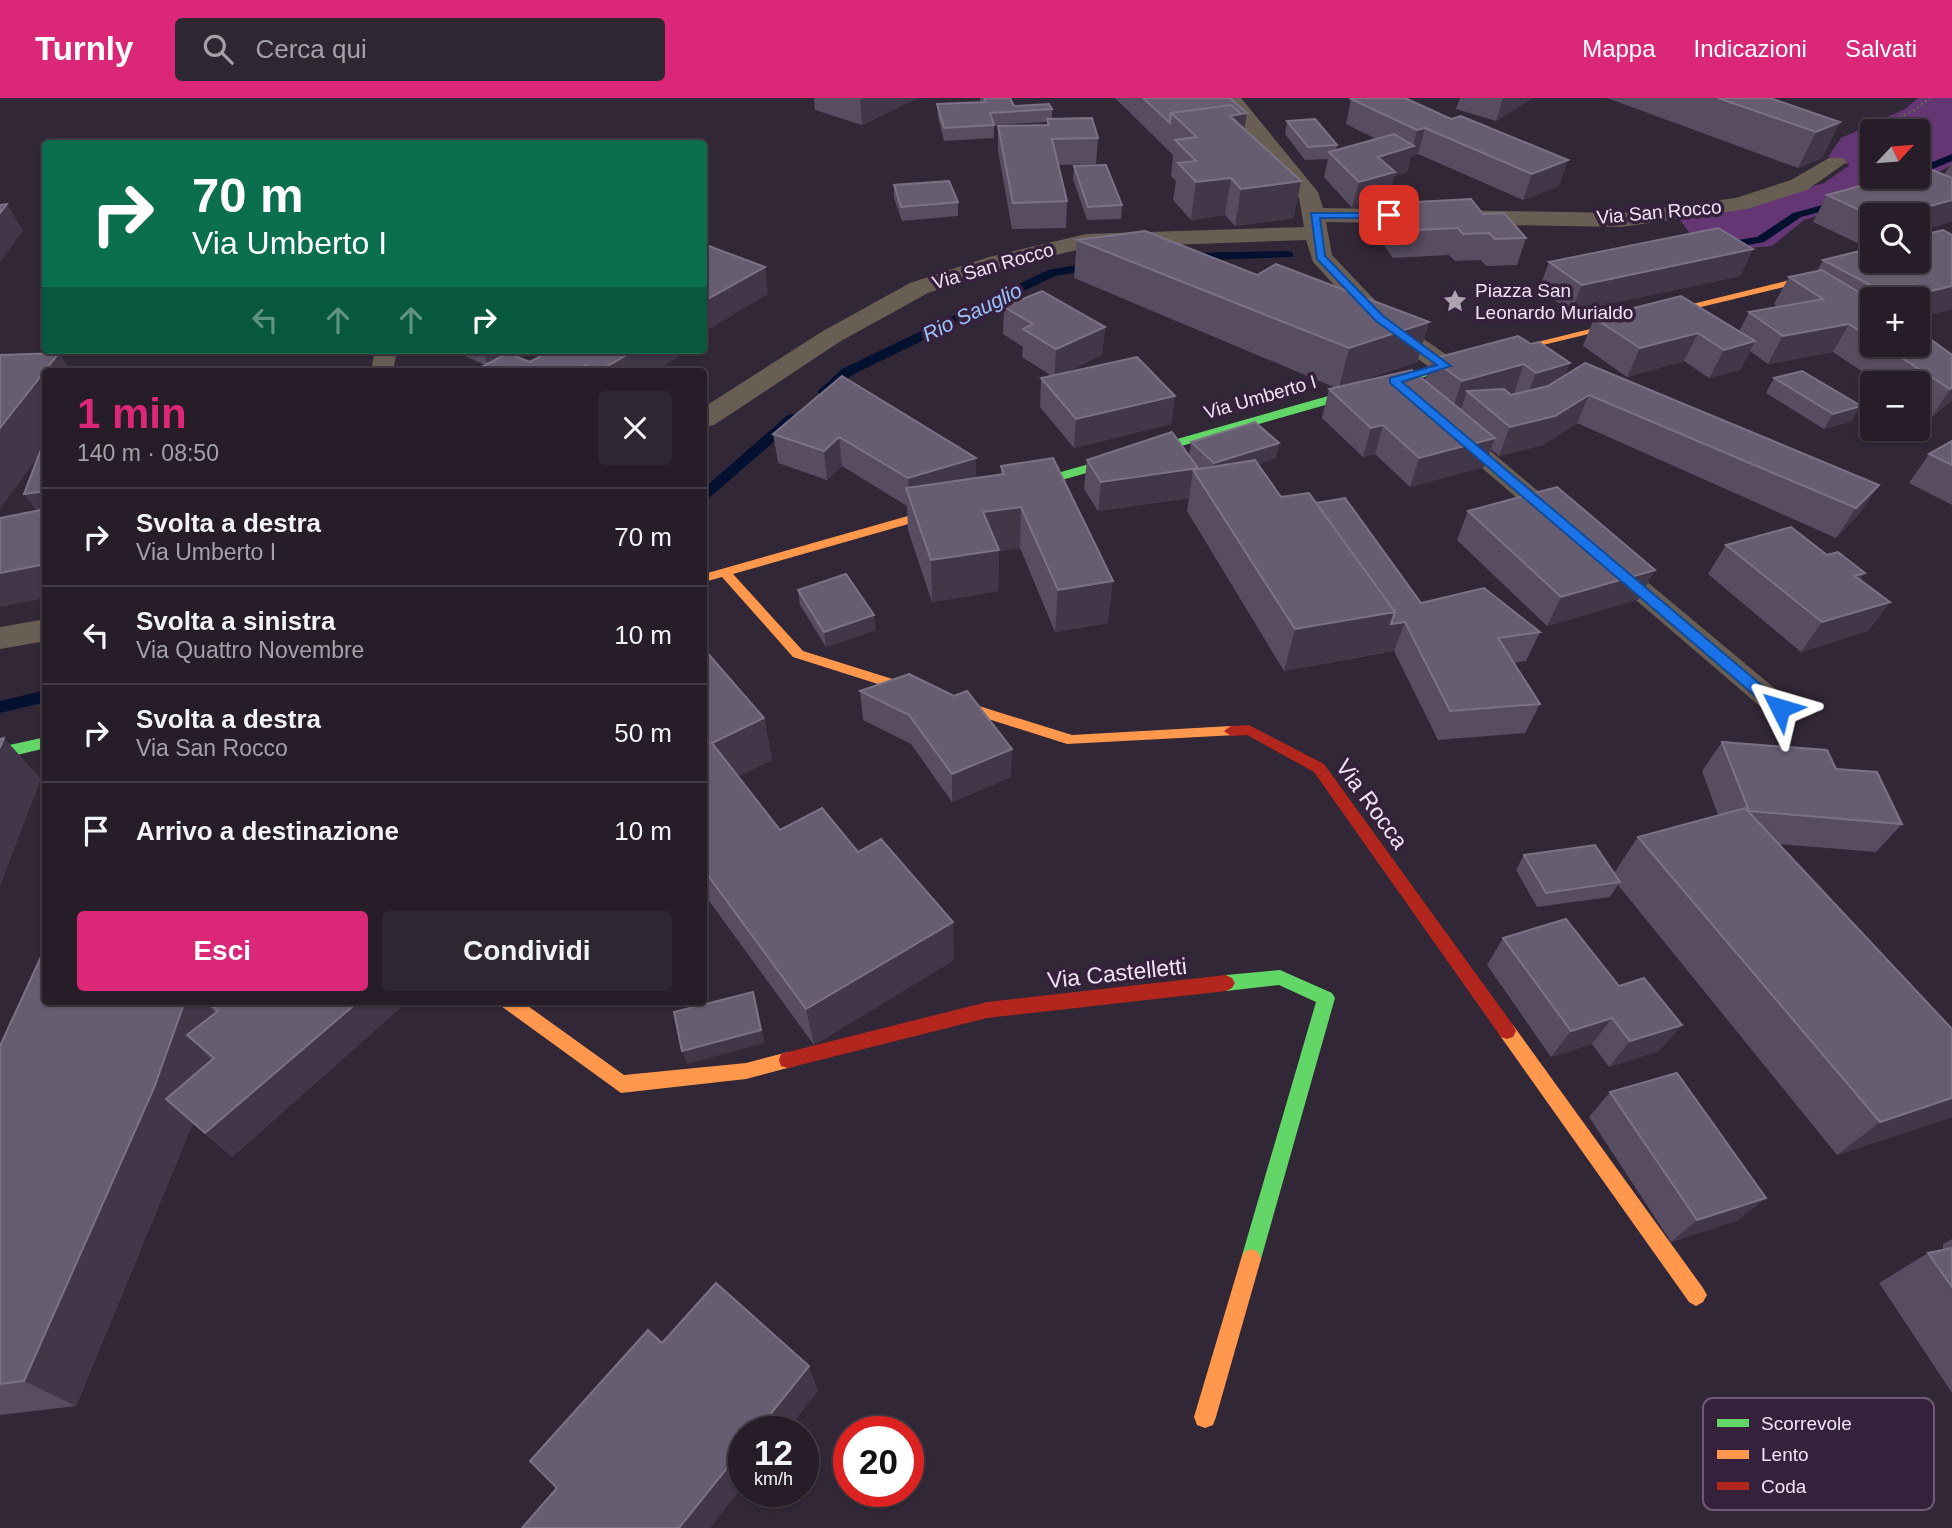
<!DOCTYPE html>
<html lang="it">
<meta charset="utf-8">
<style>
body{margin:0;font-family:Arial,sans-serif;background:#2e2630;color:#f1f3f6;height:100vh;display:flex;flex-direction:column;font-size:26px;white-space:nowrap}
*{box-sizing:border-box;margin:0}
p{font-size:23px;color:#a4a2a8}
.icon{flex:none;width:38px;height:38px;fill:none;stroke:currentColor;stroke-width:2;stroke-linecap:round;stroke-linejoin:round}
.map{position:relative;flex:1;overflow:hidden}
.drawer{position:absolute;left:42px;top:270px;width:665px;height:637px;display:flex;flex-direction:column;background:#261d28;border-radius:7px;box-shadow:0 2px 5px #0004,0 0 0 2px #423b45}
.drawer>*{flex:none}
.banner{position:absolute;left:42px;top:42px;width:665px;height:214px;border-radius:7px;box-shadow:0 2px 5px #0004,0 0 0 2px #423b45;background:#0b6e4f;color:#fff;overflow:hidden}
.needle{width:46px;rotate:64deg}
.tools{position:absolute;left:1860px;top:21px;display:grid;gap:14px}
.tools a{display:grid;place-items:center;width:70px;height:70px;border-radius:7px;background:#261d28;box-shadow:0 2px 5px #0004,0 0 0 2px #423b45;font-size:35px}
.speed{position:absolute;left:728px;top:1318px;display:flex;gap:14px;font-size:35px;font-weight:700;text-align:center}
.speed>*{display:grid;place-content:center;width:91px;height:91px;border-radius:50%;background:#261d28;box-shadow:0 2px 5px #0004,0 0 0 2px #423b45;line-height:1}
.speed small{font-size:18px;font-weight:400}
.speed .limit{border:10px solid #d22;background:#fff;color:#111}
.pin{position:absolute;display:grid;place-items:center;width:60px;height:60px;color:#fff;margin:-30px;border-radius:14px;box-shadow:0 4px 10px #0006}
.me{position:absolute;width:77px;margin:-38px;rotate:310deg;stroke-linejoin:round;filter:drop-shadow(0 0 5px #0008)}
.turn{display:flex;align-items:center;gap:24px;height:147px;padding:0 35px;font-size:32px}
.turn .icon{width:91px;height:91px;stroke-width:2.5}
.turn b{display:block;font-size:49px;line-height:60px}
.lanes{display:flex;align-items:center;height:66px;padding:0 35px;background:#0003;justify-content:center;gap:35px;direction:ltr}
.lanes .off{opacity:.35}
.round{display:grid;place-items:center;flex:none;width:74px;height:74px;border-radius:7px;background:#2e2630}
.headline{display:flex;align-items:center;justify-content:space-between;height:119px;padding:0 35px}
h1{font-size:42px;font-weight:600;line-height:52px;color:#db2777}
.primary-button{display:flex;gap:14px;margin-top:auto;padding:14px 35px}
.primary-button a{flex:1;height:80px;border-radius:7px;background:#db2777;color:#fff;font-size:28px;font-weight:600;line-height:80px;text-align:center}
.primary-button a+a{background:#2e2630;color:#f1f3f6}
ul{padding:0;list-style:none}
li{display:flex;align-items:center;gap:21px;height:98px;padding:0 35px;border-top:2px solid #423b45}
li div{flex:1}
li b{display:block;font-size:26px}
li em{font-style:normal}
header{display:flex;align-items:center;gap:42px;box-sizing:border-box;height:98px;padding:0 35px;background:#db2777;color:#fff}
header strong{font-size:33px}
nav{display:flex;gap:38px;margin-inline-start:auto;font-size:24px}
.search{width:490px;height:63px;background:#2e2630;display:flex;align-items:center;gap:18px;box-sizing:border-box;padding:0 24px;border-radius:7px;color:#a4a2a8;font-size:26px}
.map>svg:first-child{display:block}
.forest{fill:#643673;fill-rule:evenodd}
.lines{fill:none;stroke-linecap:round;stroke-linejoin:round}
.stream{fill:#041030;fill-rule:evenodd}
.path{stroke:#665c57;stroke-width:2.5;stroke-dasharray:2.5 2.5;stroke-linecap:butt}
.lane{fill:#695e53;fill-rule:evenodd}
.street{fill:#695e53;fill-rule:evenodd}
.fast{fill:#63d668;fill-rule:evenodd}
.slow{fill:#ff974d;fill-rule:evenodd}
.jam{fill:#b3261e;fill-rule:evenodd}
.wall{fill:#574c60;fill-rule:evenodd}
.shaded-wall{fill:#413749}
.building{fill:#675d70;stroke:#7c7285;stroke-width:2}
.route{fill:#1a73e8;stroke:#114b97;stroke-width:2}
.labels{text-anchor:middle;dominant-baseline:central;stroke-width:7;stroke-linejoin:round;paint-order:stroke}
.far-street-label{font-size:19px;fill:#f0e3f5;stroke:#36213c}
.far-poi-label{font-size:19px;fill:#f0e3f5;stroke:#36213c;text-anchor:start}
.far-water-label{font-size:21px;font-style:italic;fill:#9ac1fa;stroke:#36213c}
.street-label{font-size:23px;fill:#f0e3f5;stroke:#36213c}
.key{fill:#36213c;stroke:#6e5b74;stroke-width:2}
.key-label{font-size:19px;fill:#f0e3f5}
</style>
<header>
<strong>Turnly</strong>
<div class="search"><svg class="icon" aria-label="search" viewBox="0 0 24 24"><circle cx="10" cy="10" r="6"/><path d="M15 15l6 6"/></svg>Cerca qui</div>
<nav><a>Mappa</a><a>Indicazioni</a><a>Salvati</a></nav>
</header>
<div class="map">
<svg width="1952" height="1430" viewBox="0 0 1952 1430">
<rect width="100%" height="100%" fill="#322736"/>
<path class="forest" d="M1918,0H1952V67L1909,89L1804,122L1772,148L1705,154L1602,175L1580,157L1694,141L1679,121L1733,112L1824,85L1850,67L1828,59L1841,40L1905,11ZM1872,33H1918V79H1872Z"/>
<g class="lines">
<path class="stream" d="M1952,56V63L1918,77V70Z
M1845,101L1851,104L1849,106L1801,119L1764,144L1717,153L1711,149L1717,145L1757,139L1793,115Z
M1289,153L1293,155V159L1185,163L1179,159L1185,155Z
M1099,163L1103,164V170L1055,178L852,277L829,297L824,298L817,294L842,271L1048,172Z
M793,316L798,317V323L709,400L704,401V390L788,317Z
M46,592V604L0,615V603Z"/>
<path class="path" d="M1868,35L1913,13L1930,0"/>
<path class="lane" d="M375,252H397L393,273H371Z
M1454,327L1462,329L1570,420L1574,425L1570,430L1561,433L1552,430L1446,339L1442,334L1446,329Z
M1611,459L1620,461L1790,603L1795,610L1790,617L1780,620L1770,617L1602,473L1598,467L1602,461Z"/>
<path class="street" d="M1221,0H1241L1318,94L1323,110L1621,115L1736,100L1791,82L1829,60H1843L1847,64L1807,92L1747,111L1621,129L1326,124L1332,157L1388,216L1454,262L1458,268L1454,274L1445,276L1436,274L1370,226L1313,164L1306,142L1086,150L1004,169L928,195L841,243L714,327L704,329V309L823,233L910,185L989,159L1086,136L1304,129L1299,100Z
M46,521V543L0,551V529Z"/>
<path class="fast" d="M1501,251L1506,254L1505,256L1016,395L1012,396L1006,392L1008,389L1441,266Z
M46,639V650L0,661V649Z
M1280,872L1332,895L1335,900L1261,1161L1258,1168L1251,1171L1244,1168L1241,1161L1316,904L1279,887L1226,893L1220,890L1217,885L1220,880L1226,877Z"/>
<path class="slow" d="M1872,157L1873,163L1797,186L1501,257L1496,254L1790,182Z
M957,404L963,408L961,411L733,476L803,553L1072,637L1231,628L1238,633L1236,637L1067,646L793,559L722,479L704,484V476Z
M498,903H521L624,977L746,965L788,954L795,956L797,962L795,968L746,981L621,995L501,908Z
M1507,925L1513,927L1703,1190L1707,1197L1703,1204L1696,1208L1689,1204L1501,939L1498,933L1501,927Z
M1251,1151L1258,1154L1261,1161L1216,1319L1213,1327L1205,1330L1197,1327L1194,1319L1241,1161L1244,1154Z"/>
<path class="jam" d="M1249,627L1324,666L1513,927L1516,933L1513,939L1507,941L1501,939L1314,674L1247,637L1231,638L1224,633L1231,628Z
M1226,877L1232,880L1235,885L1232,890L1226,893L987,920L788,970L781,968L779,962L781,956L788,954L987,904Z"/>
</g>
<path class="wall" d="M814,0H918L862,27L815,12Z
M980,0H1010L1014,8L1052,11V21L1098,40L1096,66L1058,67L1067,103L1066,130L1012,131L998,53V28L1047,27V24L994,27V40L944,43L938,19L937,6L980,4Z
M1115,0H1230L1245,31L1294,120L1235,128L1225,117L1191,122L1173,102L1176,83L1171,78L1173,57Z
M1356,0L1559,88L1523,102L1418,56L1411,58L1407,74L1394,78L1389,100L1352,110L1324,79L1328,61L1305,62L1285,36L1287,23L1337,47L1336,52L1376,41L1346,26L1351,1Z
M1460,0H1533L1496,23L1456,11Z
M1607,0H1770L1840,24L1822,60L1798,70Z
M1952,64V123L1918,134V117H1872V147L1866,149L1813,124L1827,97L1944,77Z
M1074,68L1122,107L1121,121L1087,122L1073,81Z
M894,87L958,104V118L902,123L894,100Z
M1380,106L1483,116L1526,140L1517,167L1486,168L1481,162L1455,163L1449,157L1393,160L1373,133Z
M1952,137V211L1918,220V201H1872V247H1918L1951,256L1952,254V302L1931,320L1918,311V285H1879L1833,254L1768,266L1750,253L1740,272L1709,280L1684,263L1627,279L1583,248L1594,220L1739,234L1749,214L1778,209L1774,206L1789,179L1817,173L1823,162Z
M1077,142L1257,177L1429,224L1417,264L1354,285L1425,282L1432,261L1518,238L1566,277L1879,387L1859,416L1836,440L1577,325L1543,347L1499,358L1491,351L1484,369L1410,389L1375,356L1363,359L1322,320L1329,291L1336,290L1074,180Z
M1753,151L1740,178L1571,214L1539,191L1549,164Z
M1004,209L1105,229L1102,257L1062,276L1175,298L1171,326L1074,350L1040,309L1041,280L1052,278L1022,259L1023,249L1003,236Z
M452,252H520L512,256L530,264L540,259L537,252H689L654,273H474L485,267Z
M842,278L976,380L1001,377V368L1108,525L1055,534L1020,450L999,453L998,493L932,504L908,432L907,408L842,368L827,382L778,365L773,336Z
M1774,280L1852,323L1824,331L1766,295Z
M1952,343V407L1909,385L1929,356Z
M1191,344L1279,345L1276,360L1258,366L1281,399L1316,405L1421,505L1540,534L1526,563L1514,565L1540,606L1525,635L1438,642L1394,553L1284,573L1187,413L1189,400L1098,413L1084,391L1087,362L1189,357ZM1192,362L1201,371H1198Z
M1468,413L1639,501L1547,528L1457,442Z
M1726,447L1827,457L1865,475L1860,481L1890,504L1868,533L1801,554L1708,476Z
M798,492L876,532L826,549L800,507Z
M704,551L764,620L772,662L738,678L780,732L858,754L954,862L814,947L704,796Z
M909,576L1011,679L952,704L911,646L863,622L860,593Z
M1722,644L1836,671L1902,726L1876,754L1778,746L1952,931V1019L1837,1057L1618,787L1610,799L1537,809L1516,772L1524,757L1614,775L1638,739L1718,717L1702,673Z
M1503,840L1619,888L1682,927L1659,953L1609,969L1592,946L1551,959L1487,867Z
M46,903H408L232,1059L193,1025L76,1308L0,1317V948Z
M1610,994L1766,1100L1738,1122L1671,1144L1589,1019Z
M1952,1141V1295L1879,1185L1928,1155L1943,1152V1146Z"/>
<path class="shaded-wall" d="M864,0H918L862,27L860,2Z
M1503,0H1533L1496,23Z
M1247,15L1243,40L1197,39L1181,24Z
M1840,24L1822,60L1798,70L1816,34Z
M1425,30L1418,56L1411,58L1407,74L1394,78L1389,100L1352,110L1359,84L1378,59L1413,48L1417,32Z
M1568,62L1559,88L1523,102L1532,76Z
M1231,80L1225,117L1191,122L1196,84Z
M1301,83L1294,120L1235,128L1241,91Z
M1952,102V123L1918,134V117H1899Z
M7,106L23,133L0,164V115Z
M1872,138V147L1866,149Z
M1753,151L1740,178L1571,214L1582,187Z
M765,169L768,196L704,234V203Z
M1915,187L1906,201H1881L1885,195Z
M1952,188V211L1918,220V210L1927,194Z
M1429,224L1417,264L1339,290L1349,250Z
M1849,226L1833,254L1768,266L1783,238Z
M1105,229L1102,257L1054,279L1056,251Z
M1698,235L1684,263L1627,279L1640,250Z
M1755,243L1740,272L1709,280L1724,252Z
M483,252H520L488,269Z
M635,252H689L654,273H599Z
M59,255L71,273H46V348L0,411V330Z
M1570,265L1559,294L1525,303L1536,275Z
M1524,266L1514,295L1480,304L1467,293L1462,309L1452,312L1462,283Z
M585,267L587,273H575Z
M1952,290V302L1931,320L1950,291Z
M1589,297L1577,325L1543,347L1499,358L1510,329Z
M1175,298L1171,326L1074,350L1076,321Z
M1861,308L1852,323L1824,331L1833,316Z
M1383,327L1375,356L1363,359L1371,330Z
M839,339L842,368L827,382L824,353Z
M1495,340L1484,369L1410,389L1419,360Z
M1279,345L1276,360L1212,380L1214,365Z
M976,360V389L909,397L908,380Z
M1198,370L1193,372L1189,400L1098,413L1101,384Z
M1879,387L1859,416L1836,440L1856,410Z
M46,393V425H45L24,396Z
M1021,409L1020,450L999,453L998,493L932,504L931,462L983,414Z
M46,466V500L0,509V475Z
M1655,472L1639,501L1547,528L1561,499Z
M1865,475L1844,504L1855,478Z
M1113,483L1108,525L1055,534L1058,492Z
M1890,504L1868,533L1801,554L1822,524Z
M1395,514L1381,555L1284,573L1295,531Z
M874,517L876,532L826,549L824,534Z
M1405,524L1394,553L1381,555L1391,526Z
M764,620L772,662L722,686L712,645Z
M4,640L41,681L0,788V650Z
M1012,651L1011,679L952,704V676Z
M953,824L954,862L814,947L806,911Z
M753,894L765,945L687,966L682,953Z
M185,903H204L225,925L187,937L213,963L193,1025L76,1308L24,1283Z
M359,903H408L232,1059L205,1035Z
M1612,920L1592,946L1551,959L1571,933Z
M1682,927L1659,953L1609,969L1630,943Z
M1952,1000V1019L1837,1057L1880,1024Z
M1766,1100L1738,1122L1671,1144L1697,1122Z
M809,1268L818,1293L786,1334H756Z
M744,1349V1387L710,1430H679Z"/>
<path class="building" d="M984,0H1010L1014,8L1049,6L1052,11L990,15L994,27L944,30L937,6L986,4Z
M1143,0H1230L1247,15L1241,16L1231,7L1171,15L1170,25Z
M1356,0H1405L1451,21L1461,18L1568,62L1532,76L1425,30L1417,32L1351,1Z
M1718,0H1770L1840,24L1816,34Z
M1231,7L1241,16L1230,18L1301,83L1241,91L1231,80L1196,84L1178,65L1196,63L1175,42L1197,39L1171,15Z
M1092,20L1098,40L1052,41L1067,103L1013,105L998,28L1049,27L1047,21Z
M1315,21L1337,47L1308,49L1287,23Z
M1394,36L1414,48L1378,59L1395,74L1359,84L1329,54Z
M1918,66L1952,80V102L1899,117H1872V118L1827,97L1882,82L1890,79H1918Z
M1106,67L1122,107L1088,109L1074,68Z
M949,83L958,104L901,109L894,87Z
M1471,101L1483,116L1504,115L1526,140L1495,141L1489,135L1463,136L1458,130L1400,133L1380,106Z
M7,106L0,115V107Z
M1718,130L1753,151L1582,187L1549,164Z
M1943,132L1952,137V188L1927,194L1915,187L1885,195L1823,162L1872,150V163H1918V138Z
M1145,133L1257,177L1276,166L1429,224L1349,250L1077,142Z
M706,147L765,169L704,203V148Z
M1822,172L1872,202V241L1849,226L1783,238L1749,214L1823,201L1789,179Z
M1042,193L1105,229L1056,251L1023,231L1033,226L1004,209Z
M1681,198L1755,243L1724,252L1698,235L1640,250L1594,220Z
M1918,232L1952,257V290L1950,291L1882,247H1918Z
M1518,238L1531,246L1539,244L1570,265L1536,275L1524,266L1462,283L1432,261Z
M551,252H635L599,273L585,267L575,273H474L508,255L530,264L552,252Z
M59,255L0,330V257Z
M1137,259L1175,298L1076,321L1041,280Z
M1585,265L1879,387L1856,410L1589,297L1555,318L1510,329L1467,293L1504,291L1511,297L1548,288Z
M1412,272L1495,340L1419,360L1383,327L1371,330L1329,291Z
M1802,273L1861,308L1833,316L1774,280Z
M842,278L976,360L908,380L839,339L824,353L773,336Z
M1255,324L1279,345L1214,365L1191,344Z
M1172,334L1198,370L1101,384L1087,362Z
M1952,343V367L1929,356Z
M46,353V393L24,396L40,354Z
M1053,360L1113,483L1058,492L1021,409L983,414L999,452L931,462L906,390L1004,376L1001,368Z
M1255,362L1281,399L1309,395L1395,514L1295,531L1193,372Z
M1557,389L1655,472L1561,499L1468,413Z
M1345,400L1421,505L1484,490L1540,534L1498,540L1540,606L1450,613L1405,524L1391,526L1395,514L1316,405Z
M46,411V466L0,475V420Z
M1791,429L1827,457L1838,454L1865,475L1855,478L1890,504L1822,524L1726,447Z
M846,476L874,517L824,534L798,492Z
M704,551L764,620L712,645L780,732L822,710L858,754L881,741L953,824L806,911L704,772Z
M909,576L954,598L967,593L1012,651L952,676L909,617L860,593Z
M4,640L0,650V641Z
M1722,644L1827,652L1836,671L1877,674L1902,726L1749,713Z
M1745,710L1952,931V1000L1880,1024L1638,739Z
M1595,747L1620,784L1546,795L1524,757Z
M1566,821L1619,888L1644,880L1682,927L1630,943L1612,920L1571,933L1503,840Z
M46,848V903H185L154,990L24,1283L0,1286V948Z
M753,894L761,932L682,953L674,914Z
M206,903H359L205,1035L166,1001L214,960L187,937L218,913Z
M1677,975L1766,1100L1697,1122L1610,994Z
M1952,1150V1189L1928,1155Z
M716,1185L809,1268L756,1334H744V1349L679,1430H522L557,1390L530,1363L648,1232L662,1245Z"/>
<path class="route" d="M1311,115H1392V119L1389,120H1320L1325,158L1383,218L1451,268L1402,284L1785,607L1787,610L1785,614H1774L1390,285V280L1437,267L1376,223L1317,161Z"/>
<defs>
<g id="sight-bare" transform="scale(1.89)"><path d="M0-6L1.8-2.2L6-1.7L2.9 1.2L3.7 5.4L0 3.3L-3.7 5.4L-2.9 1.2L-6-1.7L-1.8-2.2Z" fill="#aea1b2" stroke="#36213c" stroke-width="2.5" paint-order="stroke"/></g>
</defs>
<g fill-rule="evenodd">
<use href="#sight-bare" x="1455" y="203"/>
</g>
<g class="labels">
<g class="far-street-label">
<text transform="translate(1659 114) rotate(-5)">Via San Rocco</text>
<text transform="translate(993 168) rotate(-16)">Via San Rocco</text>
<text transform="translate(1260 299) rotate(-16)">Via Umberto I</text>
</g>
<g class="far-poi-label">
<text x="1475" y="192">Piazza San<tspan x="1475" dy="22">Leonardo Murialdo</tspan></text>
</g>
<g class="far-water-label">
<text transform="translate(972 214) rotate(-26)">Rio Sauglio</text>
</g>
<g class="street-label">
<text transform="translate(1372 706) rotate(54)">Via Rocca</text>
<text transform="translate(1117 875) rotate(-6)">Via Castelletti</text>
</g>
</g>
<rect x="1703" y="1300" width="231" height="112" rx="10" class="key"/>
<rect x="1717" y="1321" width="32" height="8" fill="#63d668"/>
<rect x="1717" y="1352" width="32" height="9" fill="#ff974d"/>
<rect x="1717" y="1384" width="32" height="8" fill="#b3261e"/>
<g class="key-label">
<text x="1761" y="1332">Scorrevole</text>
<text x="1761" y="1363">Lento</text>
<text x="1761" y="1395">Coda</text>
</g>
</svg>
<div class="tools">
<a><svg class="needle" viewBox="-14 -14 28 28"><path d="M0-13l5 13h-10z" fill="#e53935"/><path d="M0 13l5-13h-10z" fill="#a4a2a8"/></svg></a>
<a><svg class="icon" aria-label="search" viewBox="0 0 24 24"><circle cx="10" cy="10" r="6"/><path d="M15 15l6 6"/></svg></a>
<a>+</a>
<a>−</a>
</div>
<div class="speed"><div>12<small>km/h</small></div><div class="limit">20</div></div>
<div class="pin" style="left:1389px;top:117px;background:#d93025"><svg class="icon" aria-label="arrive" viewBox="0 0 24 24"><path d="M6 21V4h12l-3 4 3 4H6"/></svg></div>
<svg class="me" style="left:1780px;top:610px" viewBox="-20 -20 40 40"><path d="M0-17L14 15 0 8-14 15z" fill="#1a73e8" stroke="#fff" stroke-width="4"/></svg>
<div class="banner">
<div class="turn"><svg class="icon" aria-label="right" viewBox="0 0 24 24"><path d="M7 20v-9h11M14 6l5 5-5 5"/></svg><div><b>70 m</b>Via Umberto I</div></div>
<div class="lanes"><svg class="icon off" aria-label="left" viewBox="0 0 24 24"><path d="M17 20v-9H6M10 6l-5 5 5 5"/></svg><svg class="icon off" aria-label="ahead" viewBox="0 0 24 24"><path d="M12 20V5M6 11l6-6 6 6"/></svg><svg class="icon off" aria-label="ahead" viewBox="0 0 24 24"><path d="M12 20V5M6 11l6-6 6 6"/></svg><svg class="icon" aria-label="right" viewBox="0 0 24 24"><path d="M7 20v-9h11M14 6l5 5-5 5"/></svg></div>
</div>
<section class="drawer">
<div class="headline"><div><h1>1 min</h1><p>140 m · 08:50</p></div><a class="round"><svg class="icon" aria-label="close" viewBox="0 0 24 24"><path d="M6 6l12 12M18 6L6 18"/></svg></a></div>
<ul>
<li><svg class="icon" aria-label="right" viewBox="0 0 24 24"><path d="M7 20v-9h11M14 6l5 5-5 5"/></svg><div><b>Svolta a destra</b><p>Via Umberto I</p></div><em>70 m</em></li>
<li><svg class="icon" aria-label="left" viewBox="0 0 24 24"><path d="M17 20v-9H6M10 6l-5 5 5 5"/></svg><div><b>Svolta a sinistra</b><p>Via Quattro Novembre</p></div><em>10 m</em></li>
<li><svg class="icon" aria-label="right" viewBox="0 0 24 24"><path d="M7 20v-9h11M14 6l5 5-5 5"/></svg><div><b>Svolta a destra</b><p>Via San Rocco</p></div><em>50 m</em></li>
<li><svg class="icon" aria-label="arrive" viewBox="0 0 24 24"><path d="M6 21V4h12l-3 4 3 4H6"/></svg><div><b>Arrivo a destinazione</b></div><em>10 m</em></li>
</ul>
<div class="primary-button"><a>Esci</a><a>Condividi</a></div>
</section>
</div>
